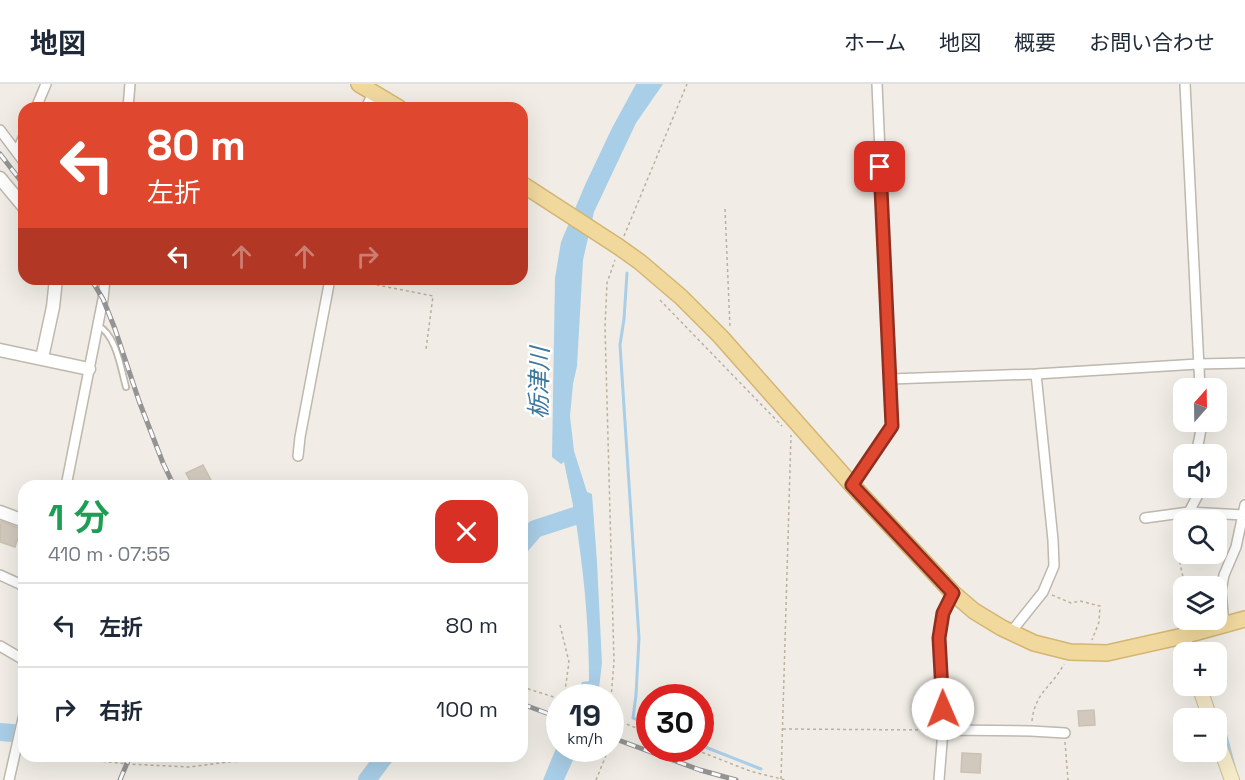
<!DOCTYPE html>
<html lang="ja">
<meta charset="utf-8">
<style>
body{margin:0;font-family:"Space Grotesk","Noto Sans JP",sans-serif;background:#f2f2f3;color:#1f2937;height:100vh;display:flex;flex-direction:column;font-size:22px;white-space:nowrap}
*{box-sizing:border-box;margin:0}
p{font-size:20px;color:#747a83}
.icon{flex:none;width:33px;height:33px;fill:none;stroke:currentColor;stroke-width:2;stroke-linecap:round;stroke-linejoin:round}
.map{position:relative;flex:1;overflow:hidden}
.details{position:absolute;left:18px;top:396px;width:510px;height:282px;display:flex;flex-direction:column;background:#fff;border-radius:18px;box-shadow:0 6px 24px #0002}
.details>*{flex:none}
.guide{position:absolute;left:18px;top:18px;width:510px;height:183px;border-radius:18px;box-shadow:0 6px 24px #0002;background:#df472f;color:#fff;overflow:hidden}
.needle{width:39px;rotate:20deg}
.tools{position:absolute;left:1173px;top:294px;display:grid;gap:12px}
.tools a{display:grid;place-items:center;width:54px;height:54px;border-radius:12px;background:#fff;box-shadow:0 6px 24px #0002;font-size:30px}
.speed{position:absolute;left:546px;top:600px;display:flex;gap:12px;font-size:30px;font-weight:700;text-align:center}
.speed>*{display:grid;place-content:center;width:78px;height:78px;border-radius:50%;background:#fff;box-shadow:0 6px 24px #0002;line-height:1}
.speed small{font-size:15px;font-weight:400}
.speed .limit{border:9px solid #d22;background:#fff;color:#111}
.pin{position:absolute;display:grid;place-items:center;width:51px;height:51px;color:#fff;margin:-26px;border-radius:12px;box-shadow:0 3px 9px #0006}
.me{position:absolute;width:66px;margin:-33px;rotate:359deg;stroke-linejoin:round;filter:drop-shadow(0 0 4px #0008)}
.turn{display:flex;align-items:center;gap:21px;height:126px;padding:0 30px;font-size:27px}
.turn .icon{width:78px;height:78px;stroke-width:2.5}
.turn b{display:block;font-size:42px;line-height:51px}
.lanes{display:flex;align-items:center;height:57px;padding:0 30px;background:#0003;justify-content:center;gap:30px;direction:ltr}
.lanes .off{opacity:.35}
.round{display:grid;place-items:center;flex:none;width:63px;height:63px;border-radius:18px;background:#f2f2f3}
.overview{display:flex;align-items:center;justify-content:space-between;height:102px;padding:0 30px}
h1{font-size:36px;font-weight:600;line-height:45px;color:#1e9e55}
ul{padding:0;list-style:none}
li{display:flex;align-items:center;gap:18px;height:84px;padding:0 30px;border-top:2px solid #e0e1e3}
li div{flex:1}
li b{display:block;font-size:22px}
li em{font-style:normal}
header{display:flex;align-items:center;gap:36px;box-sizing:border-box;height:84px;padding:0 30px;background:#fff;border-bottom:2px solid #e0e1e3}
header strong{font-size:28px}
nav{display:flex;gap:33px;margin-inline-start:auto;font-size:21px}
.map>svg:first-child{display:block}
.water{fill:#a9cee7}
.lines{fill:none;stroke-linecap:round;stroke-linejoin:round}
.stream{stroke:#a9cee7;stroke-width:3}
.river{stroke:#a9cee7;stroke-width:18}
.building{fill:#d1c9bd;stroke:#cbc0b1;stroke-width:1.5}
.service-casing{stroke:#beb8ad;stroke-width:8}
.minor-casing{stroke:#beb8ad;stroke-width:12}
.tertiary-casing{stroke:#beb8ad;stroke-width:15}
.secondary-casing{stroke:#cbbe9b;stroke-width:16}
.primary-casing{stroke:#d4b571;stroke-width:18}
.path{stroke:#bbb09d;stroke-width:1.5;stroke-dasharray:3 3;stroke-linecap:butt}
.service{stroke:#fff;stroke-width:4.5}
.minor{stroke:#fff;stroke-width:9}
.tertiary{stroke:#fff;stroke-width:12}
.secondary{stroke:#f7ecc9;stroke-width:14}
.primary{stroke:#f1d99e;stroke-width:15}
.rail-casing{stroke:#949494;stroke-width:5}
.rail{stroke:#fff;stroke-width:3;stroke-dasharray:9;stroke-linecap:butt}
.route-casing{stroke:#912e1f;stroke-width:15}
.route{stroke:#df472f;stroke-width:10}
.labels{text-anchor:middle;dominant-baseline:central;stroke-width:5;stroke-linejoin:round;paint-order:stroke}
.water-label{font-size:24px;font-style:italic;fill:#3d78a1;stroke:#fff}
</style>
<header>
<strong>地図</strong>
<nav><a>ホーム</a><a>地図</a><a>概要</a><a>お問い合わせ</a></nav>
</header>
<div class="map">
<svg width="1245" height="696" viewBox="0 0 1245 696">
<rect width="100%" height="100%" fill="#f1ede6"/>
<path class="water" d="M636,0H663L636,39L594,128L583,176L577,282L573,300L570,332L574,367L587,408L592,410L597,478L602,579L598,613H576L582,598L589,597C589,548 585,500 578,452C575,427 569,403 564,378L561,380L552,373L555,194L561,158L585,101L612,44Z
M559,657L560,664L578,665L564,696H543Z"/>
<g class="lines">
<path class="stream" d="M627,189L624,235L620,261L639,554L636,611L633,634L650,641
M1226,652L1234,682
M700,661L761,685"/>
<path class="river" d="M522,460L535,445L581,430
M0,648L24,650
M367,696L385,672"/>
</g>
<path class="building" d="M203,381L214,402H193L186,389Z
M1,437L21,445L15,463L0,458Z
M1094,626L1095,641L1079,642L1078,627Z
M962,669L981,670L980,689L961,688Z"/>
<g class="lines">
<g class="service-casing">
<path id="service" d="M98,242C116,250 121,285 126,303"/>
</g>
<g class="minor-casing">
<path id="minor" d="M1185,0L1200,304
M36,24L46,0
M128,24L130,0
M366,24L373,9
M0,46L24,78
M17,68L24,52
M890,295L1036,290L1198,280L1245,279
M1197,370C1197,358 1202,351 1201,338
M298,372L300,353L330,195
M852,401L892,342L877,0
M66,402L103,215L105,195
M1189,428L1200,407L1199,404
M1145,434L1189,428L1243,431
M0,491L24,502
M1224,541L1221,507L1224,491L1236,463L1245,421
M1011,548L1043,508L1054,482L1053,456L1036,290
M0,562L24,576
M943,646L1031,647L1065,649
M9,696L24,630
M939,696L943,646V603L939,554L943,529L953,509"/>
</g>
<g class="tertiary-casing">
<path id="tertiary" d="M0,94L24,123
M0,266L89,285
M42,274L53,223L56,195
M0,428L24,437"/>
</g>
<g class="secondary-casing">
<path id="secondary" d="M1183,552L1188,568
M1199,602L1210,634
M1216,652L1232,696"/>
</g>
<g class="primary-casing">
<path id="primary" d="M359,0L399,24
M522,100L619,163L640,178L681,213L721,253L852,401L953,509L974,527L1002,544L1034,559L1070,568L1107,569L1183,552L1245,535"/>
</g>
<path class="path" d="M725,125L730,244
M624,152L687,0
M347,195L433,212L426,265
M660,216L782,342
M1184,460L1180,480L1185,502
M1052,511L1071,519L1080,517L1100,522L1099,538L1092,556
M560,541L569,578L564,614
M522,603L560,615
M610,626L614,578L605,243L607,199L615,176
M610,634L650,649
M1032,637C1035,608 1052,603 1064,580
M783,645L934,646
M1065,658L1068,696
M691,664L750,687L785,696
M55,672L127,680L189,683L228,678L319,672
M781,695L791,351
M596,696L609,664"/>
<use href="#service" class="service"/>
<use href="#minor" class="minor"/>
<use href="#tertiary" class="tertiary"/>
<use href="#secondary" class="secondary"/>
<use href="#primary" class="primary"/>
<g class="rail-casing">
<path id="rail" d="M0,70L24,101
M91,195L103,215L115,245L139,317L163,379L174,402
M522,620L560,634
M610,653L700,686L736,696
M120,696L130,672"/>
</g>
<use href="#rail" class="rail"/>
</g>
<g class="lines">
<g class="route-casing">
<path id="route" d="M880,83L892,342L852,401L953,509L943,529L939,554L943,625"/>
</g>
<use href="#route" class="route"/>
</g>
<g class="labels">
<g class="water-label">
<text transform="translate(539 299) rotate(-89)">栃津川</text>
</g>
</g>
</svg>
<div class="tools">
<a><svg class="needle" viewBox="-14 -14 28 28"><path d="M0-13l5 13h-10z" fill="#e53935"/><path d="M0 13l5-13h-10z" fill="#747a83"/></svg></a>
<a><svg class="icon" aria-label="sound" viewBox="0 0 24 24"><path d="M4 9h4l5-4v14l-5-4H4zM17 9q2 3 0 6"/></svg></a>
<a><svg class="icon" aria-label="search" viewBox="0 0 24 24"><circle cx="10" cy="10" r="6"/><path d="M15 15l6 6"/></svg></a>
<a><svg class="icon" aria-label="layers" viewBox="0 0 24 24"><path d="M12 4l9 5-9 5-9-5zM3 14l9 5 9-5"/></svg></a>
<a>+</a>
<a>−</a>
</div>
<div class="speed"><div>19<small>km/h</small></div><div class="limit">30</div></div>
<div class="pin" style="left:880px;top:83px;background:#d93025"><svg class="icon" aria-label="arrive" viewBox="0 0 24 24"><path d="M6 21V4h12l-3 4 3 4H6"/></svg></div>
<svg class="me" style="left:943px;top:625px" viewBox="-20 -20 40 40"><circle r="19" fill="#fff"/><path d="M0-13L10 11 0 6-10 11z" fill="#df472f"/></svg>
<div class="guide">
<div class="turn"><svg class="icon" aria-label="left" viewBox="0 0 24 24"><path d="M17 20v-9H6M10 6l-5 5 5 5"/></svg><div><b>80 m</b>左折</div></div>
<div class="lanes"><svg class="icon" aria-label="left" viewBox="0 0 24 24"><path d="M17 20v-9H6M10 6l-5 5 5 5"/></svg><svg class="icon off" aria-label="ahead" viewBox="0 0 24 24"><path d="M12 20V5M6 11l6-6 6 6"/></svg><svg class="icon off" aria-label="ahead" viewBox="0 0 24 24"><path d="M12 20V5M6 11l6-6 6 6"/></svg><svg class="icon off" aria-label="right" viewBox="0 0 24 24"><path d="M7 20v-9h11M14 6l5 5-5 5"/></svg></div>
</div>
<section class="details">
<div class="overview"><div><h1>1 分</h1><p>410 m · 07:55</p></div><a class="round" style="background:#d93025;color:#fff"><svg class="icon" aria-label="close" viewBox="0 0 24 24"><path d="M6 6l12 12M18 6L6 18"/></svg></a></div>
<ul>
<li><svg class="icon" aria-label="left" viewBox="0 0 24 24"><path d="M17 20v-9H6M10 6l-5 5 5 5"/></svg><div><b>左折</b></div><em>80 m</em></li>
<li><svg class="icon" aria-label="right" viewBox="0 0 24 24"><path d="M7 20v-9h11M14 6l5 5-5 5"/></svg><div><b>右折</b></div><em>100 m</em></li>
</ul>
</section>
</div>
